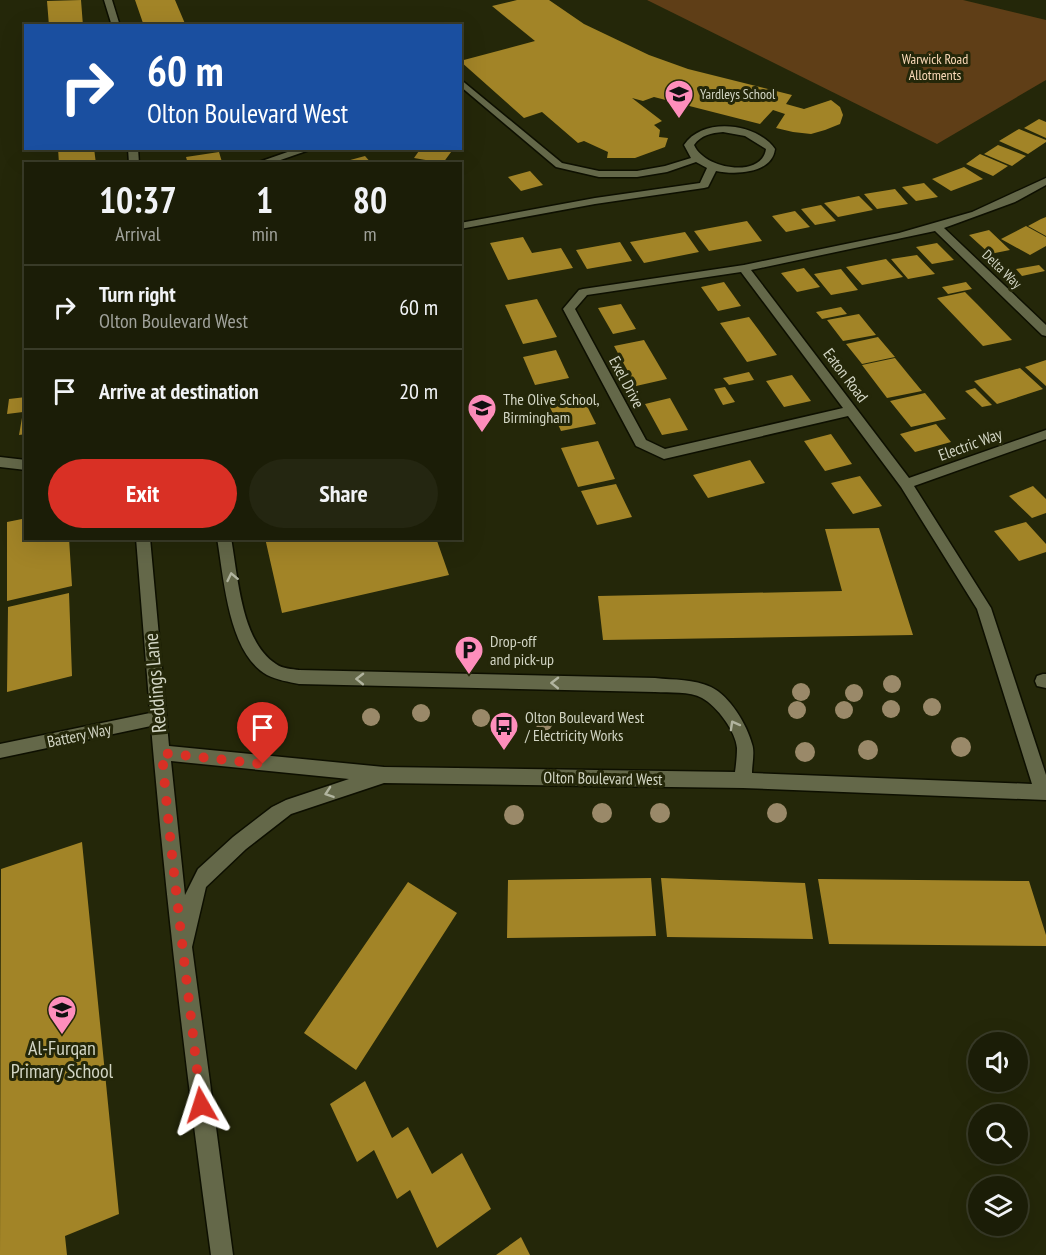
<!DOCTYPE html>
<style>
body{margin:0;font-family:"PT Sans Narrow",sans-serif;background:#242611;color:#f1f3f6;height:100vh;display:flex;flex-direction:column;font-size:22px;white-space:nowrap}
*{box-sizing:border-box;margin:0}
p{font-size:20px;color:#a0a29b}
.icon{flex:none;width:33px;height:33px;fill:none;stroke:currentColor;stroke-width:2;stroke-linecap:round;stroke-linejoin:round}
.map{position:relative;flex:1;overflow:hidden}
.sheet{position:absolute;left:24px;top:162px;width:438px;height:378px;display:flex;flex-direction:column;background:#1b1d07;border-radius:0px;box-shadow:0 6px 24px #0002,0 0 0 2px #393b28}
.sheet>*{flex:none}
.guide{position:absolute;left:24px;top:24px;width:438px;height:126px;border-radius:0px;box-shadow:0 6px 24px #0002,0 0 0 2px #393b28;background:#1a4fa0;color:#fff;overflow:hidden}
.controls{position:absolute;left:968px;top:1032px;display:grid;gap:12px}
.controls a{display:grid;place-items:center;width:60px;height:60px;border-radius:50%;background:#1b1d07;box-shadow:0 6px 24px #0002,0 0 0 2px #393b28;font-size:30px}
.pin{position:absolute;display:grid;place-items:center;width:51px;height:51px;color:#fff;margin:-62px -26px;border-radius:50% 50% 50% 0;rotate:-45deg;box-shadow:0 0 6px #0007}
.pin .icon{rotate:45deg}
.me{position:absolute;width:66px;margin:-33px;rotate:354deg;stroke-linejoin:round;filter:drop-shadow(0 0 4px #0008)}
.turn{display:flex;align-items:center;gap:21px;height:126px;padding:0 24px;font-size:27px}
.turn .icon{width:78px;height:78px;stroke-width:2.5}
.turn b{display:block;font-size:42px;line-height:51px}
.eta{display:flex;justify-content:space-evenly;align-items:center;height:102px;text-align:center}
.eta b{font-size:36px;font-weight:700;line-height:42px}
.action{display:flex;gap:12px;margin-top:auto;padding:12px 24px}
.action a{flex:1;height:69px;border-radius:36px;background:#d93025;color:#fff;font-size:24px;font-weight:700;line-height:69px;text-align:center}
.action a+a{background:#242611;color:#f1f3f6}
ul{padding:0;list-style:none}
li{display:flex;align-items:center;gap:18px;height:84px;padding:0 24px;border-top:2px solid #393b28}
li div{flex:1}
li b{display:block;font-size:22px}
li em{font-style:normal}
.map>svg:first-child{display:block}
.green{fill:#5f3e17}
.building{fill:#a28427}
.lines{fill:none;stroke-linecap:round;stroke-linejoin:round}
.minor-casing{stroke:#0d0f00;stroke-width:3}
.minor{fill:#646849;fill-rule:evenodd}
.tree{fill:#9a8969}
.oneway{stroke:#b1b49f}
.route{stroke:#d93025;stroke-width:10;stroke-dasharray:0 18}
.labels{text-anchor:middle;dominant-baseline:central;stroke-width:6;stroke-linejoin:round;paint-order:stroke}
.far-park-label{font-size:14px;fill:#fad9b8;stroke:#242709}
.far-poi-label{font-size:14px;fill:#d2d5c4;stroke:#242709;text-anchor:start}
.far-street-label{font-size:14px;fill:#d2d5c4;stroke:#242709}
.street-label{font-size:16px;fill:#d2d5c4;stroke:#242709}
.poi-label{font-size:16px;fill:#d2d5c4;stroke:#242709;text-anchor:start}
.near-street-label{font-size:20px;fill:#d2d5c4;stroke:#242709}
.near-poi-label{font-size:20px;fill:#d2d5c4;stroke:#242709}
</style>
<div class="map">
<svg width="1046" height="1255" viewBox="0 0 1046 1255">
<rect width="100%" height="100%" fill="#242709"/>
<path class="green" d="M647,0H963L1046,20V80L937,144Z"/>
<path class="building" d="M81,0L83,26H49L47,1Z
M135,0H175L186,26H144Z
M517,0H549L584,24L649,55L688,69L792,95L786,104L804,109L831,100L840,107L843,115L840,124L825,130L811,134L793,132L776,128L785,114L773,110L760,124L654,97L643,101L632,98L662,121L654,125L660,130L659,137L668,138L665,147L635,158H607L608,152L584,141L578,143L542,112L524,118L460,61L535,41L492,6Z
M1039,119L1046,122V138L1024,128Z
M1019,129L1046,140V142L1028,154L999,141Z
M998,145L1026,156L1012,166L984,154Z
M58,148H94L96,164H59Z
M421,148H454L443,163L414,158Z
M219,152L222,162L188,164L186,157Z
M980,154L1008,166L993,176L966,164Z
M365,156L372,164H339V163Z
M964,167L983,179L951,191L932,179Z
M530,171L543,185L521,191L508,177Z
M924,183L938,197L916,201L902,187Z
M895,189L908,204L877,209L864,194Z
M859,196L873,210L838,217L824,203Z
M821,205L836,221L815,225L801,209Z
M795,211L810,227L786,232L772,216Z
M1046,217V236L1028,226L1041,219Z
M747,221L762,241L709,251L694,231Z
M1026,226L1046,237V246L1030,255L1001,239Z
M989,230L1010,250L990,254L969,235Z
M685,232L699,252L644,263L630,242Z
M523,237L532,253L561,248L573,268L508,280L490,243Z
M620,242L632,261L587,269L576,250Z
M937,243L954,260L932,264L916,247Z
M917,255L935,274L908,279L891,259Z
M886,259L903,277L862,285L846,267Z
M1039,265L1045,271L1022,276L1016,269Z
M804,268L820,287L797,292L781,273Z
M841,269L858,290L831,295L814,274Z
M724,282L741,306L718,311L701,287Z
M966,282L972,289L948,294L942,287Z
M965,292L977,304L1012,340L983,346L937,298Z
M537,299L557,337L523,344L505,305Z
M621,304L636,329L613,334L598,308Z
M841,307L847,314L822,319L816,312Z
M859,314L876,335L843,341L827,320Z
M749,317L758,329L777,355L747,362L720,323Z
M878,337L895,357L862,364L846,344Z
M644,340L667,379L636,386L614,346Z
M556,350L569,378L535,385L523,357Z
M895,358L908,374L922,391L887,398L862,365Z
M1046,360V386L1025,367Z
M1020,368L1043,389L997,404L974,381Z
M749,372L754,380L729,385L723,378Z
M792,375L811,401L784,407L766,381Z
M725,387L735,402L723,405L714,389Z
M975,388L992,405L982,407L965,391Z
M925,393L946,419L911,427L890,401Z
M581,394L596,424L561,431L547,401Z
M26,397V434L19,435L23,412L7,414L9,399Z
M670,398L688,430L662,435L645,404Z
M936,424L951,442L915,452L900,434Z
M831,434L852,464L825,471L804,441Z
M598,441L615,479L578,487L561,448Z
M750,460L765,483L708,498L693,475Z
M860,476L882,506L853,514L831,483Z
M616,484L632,517L597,525L581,491Z
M1033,486L1046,499V513L1032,518L1009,496Z
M24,496L26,538H69L72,586L7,601V522L22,519Z
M1026,522L1046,544V552L1019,561L994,531Z
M879,528L913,635L603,640L598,596L842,591L825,529Z
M265,538H436L449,575L282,613Z
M69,593L72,676L7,692L8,607Z
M82,842L119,1214L65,1236L67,1255H0L1,869Z
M651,878L656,936L507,938L508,880Z
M661,878L805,883L813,939L667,937Z
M818,879L1029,881L1046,935V946L829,944Z
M408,882L457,913L356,1070L304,1033Z
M365,1081L392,1138L408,1127L432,1174L462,1153L491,1209L437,1248L410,1190L397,1199L374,1150L357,1162L330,1104Z
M521,1237L530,1255H496Z"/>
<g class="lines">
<g class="minor-casing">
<path id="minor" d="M104,0H112L120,26H112Z
M460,79L562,163L599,171H637L665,166L691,158L684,145C703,116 757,123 775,149C772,174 735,175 716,171L708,187L704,188L595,204L460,229V223L595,198L700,183L707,168L696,162L667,172L637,177H599L556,167L460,86ZM723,132L745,136L766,149C762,178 705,170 694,145C701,135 711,133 723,132Z
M128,148H138L139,164H129Z
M299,148H315L269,164H253Z
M1046,178V185L1015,202L944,228L1046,325V336L1042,335L935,231L751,270L909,478L1046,430V439L914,486L991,608L1046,775V800L743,788L384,783L291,814L246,849L206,887L192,947L233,1255H211C187,1079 166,903 151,726L0,758V744L150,713L136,538H150L169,746L384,767L735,772C736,765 737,756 737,748C736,732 717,706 702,698C690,691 669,693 655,692L299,684C289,682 277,680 267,675C228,653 224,578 217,538H231C238,576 241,642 276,664C283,669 292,669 299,670L655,678C674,680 694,679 711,687C730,696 747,725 752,744C755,752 752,764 752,773L1032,784L977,609L901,487L848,416L664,459L636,446L563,309L579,290L583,289L744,265L899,233L972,212ZM741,272L843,408L665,449L646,440L575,309L587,295ZM171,761L349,779L286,800L272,807L233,837L198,869L185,895Z
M0,457L26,460V470L0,467Z
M1043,674H1046V688L1037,686L1035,681L1037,676Z"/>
</g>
<use href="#minor" class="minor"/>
</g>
<g class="tree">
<circle cx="892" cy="684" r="9"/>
<circle cx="801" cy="692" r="9"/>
<circle cx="854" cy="693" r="9"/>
<circle cx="932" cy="707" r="9"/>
<circle cx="891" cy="709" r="9"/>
<circle cx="797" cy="710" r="9"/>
<circle cx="844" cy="710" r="9"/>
<circle cx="421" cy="713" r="9"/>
<circle cx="371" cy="717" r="9"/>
<circle cx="481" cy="718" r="9"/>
<circle cx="544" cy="722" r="9"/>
<circle cx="961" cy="747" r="10"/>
<circle cx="868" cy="750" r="10"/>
<circle cx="805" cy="752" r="10"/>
<circle cx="602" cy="813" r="10"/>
<circle cx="660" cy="813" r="10"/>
<circle cx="777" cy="813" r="10"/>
<circle cx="514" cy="815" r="10"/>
</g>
<defs><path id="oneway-chevron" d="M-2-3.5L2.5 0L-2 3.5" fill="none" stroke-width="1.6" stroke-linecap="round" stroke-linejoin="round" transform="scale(1.5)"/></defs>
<g class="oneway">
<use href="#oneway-chevron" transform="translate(232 577) rotate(-102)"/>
<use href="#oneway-chevron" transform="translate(360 679) rotate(-179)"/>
<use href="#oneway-chevron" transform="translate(555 683) rotate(-179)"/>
<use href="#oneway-chevron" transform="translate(734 725) rotate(-119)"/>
<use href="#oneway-chevron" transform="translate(329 793) rotate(161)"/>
</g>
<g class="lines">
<path class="route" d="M201,1105C188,987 172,870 162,753L263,764"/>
</g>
<defs>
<g id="school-pin" transform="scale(1.5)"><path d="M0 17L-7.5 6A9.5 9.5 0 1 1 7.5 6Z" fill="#fe8ebc" stroke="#242709"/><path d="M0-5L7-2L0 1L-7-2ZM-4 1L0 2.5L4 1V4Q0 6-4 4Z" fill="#111"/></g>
<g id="parking-pin" transform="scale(1.5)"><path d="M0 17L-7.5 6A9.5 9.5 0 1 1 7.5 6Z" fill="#fe8ebc" stroke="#242709"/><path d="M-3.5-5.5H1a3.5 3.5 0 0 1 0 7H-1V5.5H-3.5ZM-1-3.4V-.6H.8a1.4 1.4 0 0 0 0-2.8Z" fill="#111"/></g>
<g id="bus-pin" transform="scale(1.5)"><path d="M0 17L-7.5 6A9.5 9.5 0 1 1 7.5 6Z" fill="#fe8ebc" stroke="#242709"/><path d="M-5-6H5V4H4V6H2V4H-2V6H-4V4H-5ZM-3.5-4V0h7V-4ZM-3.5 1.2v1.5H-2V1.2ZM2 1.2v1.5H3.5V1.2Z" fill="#111"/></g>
</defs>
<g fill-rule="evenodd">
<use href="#school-pin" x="679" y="94"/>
<use href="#school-pin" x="482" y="408"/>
<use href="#parking-pin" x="469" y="650"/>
<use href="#bus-pin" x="504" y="726"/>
<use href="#school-pin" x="62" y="1010"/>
</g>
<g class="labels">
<g class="far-park-label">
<text x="935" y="59">Warwick Road<tspan x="935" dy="16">Allotments</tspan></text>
</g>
<g class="far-poi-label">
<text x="700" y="94">Yardleys School</text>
</g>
<g class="far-street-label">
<text transform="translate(1002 269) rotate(44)">Delta Way</text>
</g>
<g class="street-label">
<text transform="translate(846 375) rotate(53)">Eaton Road</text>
<text transform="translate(627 382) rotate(62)">Exel Drive</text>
<text transform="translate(970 444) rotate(-20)">Electric Way</text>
<text transform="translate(79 735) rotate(-12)">Battery Way</text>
<text transform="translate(603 778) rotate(1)">Olton Boulevard West</text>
</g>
<g class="poi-label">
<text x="503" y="399">The Olive School,<tspan x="503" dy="18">Birmingham</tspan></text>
<text x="490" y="641">Drop-off<tspan x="490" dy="18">and pick-up</tspan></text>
<text x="525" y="717">Olton Boulevard West<tspan x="525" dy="18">/ Electricity Works</tspan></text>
</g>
<g class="near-street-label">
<text transform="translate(155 683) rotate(-95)">Reddings Lane</text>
</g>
<g class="near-poi-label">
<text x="62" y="1048">Al-Furqan<tspan x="62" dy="23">Primary School</tspan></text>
</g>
</g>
</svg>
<div class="controls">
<a><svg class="icon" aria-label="sound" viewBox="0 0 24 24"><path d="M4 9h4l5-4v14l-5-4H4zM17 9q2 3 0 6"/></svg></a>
<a><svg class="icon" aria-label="search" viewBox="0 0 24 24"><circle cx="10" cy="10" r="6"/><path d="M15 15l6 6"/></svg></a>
<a><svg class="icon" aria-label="layers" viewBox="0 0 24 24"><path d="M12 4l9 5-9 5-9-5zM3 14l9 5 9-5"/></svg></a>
</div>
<div class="pin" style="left:263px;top:764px;background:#d93025"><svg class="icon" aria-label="arrive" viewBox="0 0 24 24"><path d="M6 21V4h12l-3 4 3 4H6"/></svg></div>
<svg class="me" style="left:201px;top:1105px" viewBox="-20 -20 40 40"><path d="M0-17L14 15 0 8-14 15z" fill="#d93025" stroke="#fff" stroke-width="4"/></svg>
<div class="guide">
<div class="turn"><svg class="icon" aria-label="right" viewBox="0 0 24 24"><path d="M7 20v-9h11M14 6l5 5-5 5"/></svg><div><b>60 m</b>Olton Boulevard West</div></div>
</div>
<section class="sheet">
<div class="eta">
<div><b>10:37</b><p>Arrival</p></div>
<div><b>1</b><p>min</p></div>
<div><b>80</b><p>m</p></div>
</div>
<ul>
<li><svg class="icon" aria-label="right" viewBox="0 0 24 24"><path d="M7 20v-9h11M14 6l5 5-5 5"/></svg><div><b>Turn right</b><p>Olton Boulevard West</p></div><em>60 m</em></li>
<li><svg class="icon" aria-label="arrive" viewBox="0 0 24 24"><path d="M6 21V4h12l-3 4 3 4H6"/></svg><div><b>Arrive at destination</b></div><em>20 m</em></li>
</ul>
<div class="action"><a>Exit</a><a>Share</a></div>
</section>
</div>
